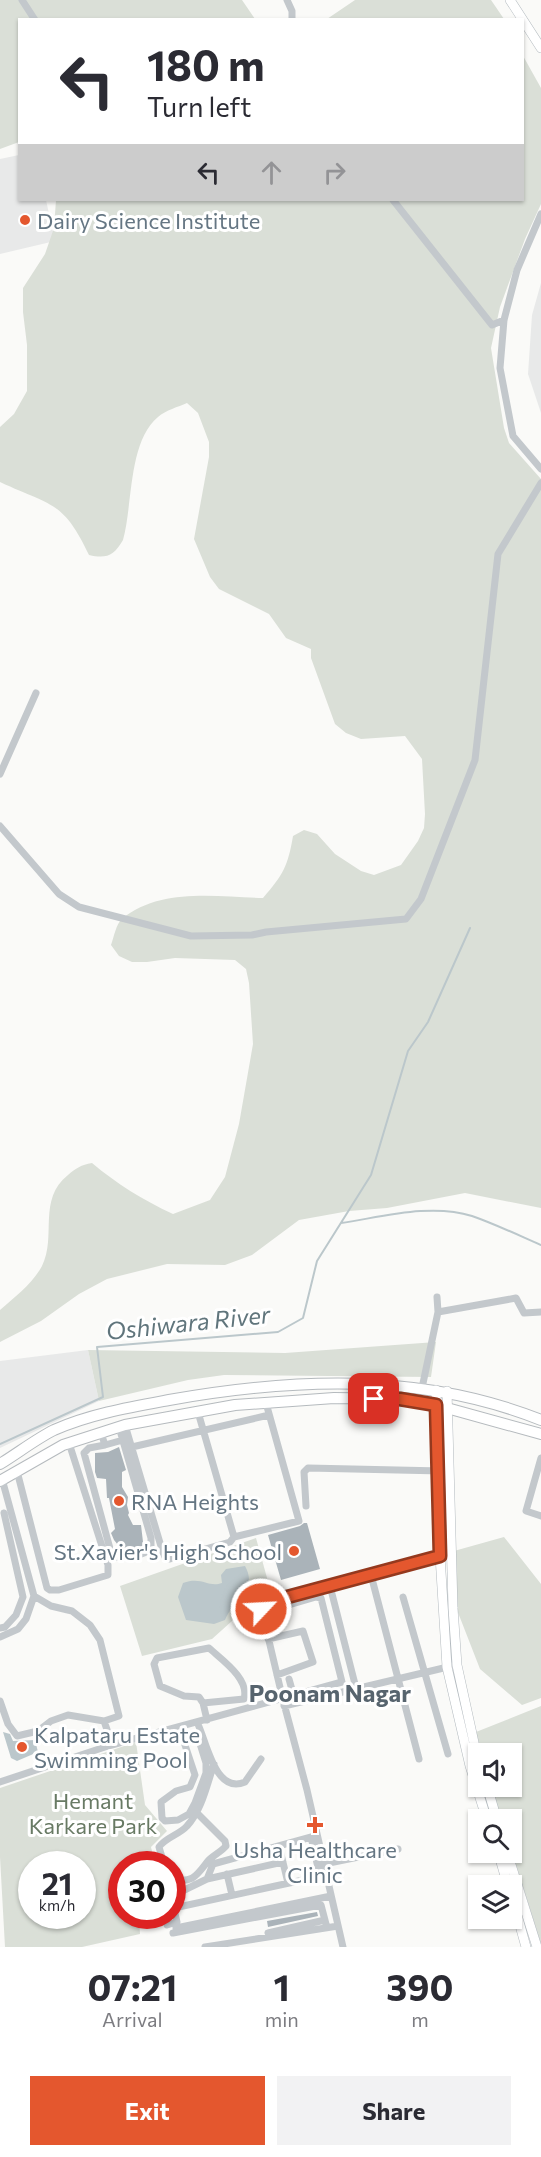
<!DOCTYPE html>
<style>
body{margin:0;font-family:Commissioner,sans-serif;background:#f2f2f3;color:#2b2b33;height:100vh;display:flex;flex-direction:column;font-size:22px;white-space:nowrap}
*{box-sizing:border-box;margin:0}
p{font-size:20px;color:#7c7c81}
.icon{flex:none;width:33px;height:33px;fill:none;stroke:currentColor;stroke-width:2;stroke-linecap:round;stroke-linejoin:round}
.map{position:relative;height:1947px;overflow:hidden}
.drawer{display:flex;flex-direction:column;background:#fff;flex:1}
.drawer>*{flex:none}
.guide{position:absolute;left:18px;top:18px;width:506px;height:183px;border-radius:0px;box-shadow:0 2px 4px #0004;background:#fff;color:#2b2b33;overflow:hidden}
.controls{position:absolute;left:468px;top:1743px;display:grid;gap:12px}
.controls a{display:grid;place-items:center;width:54px;height:54px;border-radius:0px;background:#fff;box-shadow:0 2px 4px #0004;font-size:30px}
.speed{position:absolute;left:18px;top:1851px;display:flex;gap:12px;font-size:30px;font-weight:700;text-align:center}
.speed>*{display:grid;place-content:center;width:78px;height:78px;border-radius:50%;background:#fff;box-shadow:0 2px 4px #0004;line-height:1}
.speed small{font-size:15px;font-weight:400}
.speed .limit{border:9px solid #d22;background:#fff;color:#111}
.pin{position:absolute;display:grid;place-items:center;width:51px;height:51px;color:#fff;margin:-26px;border-radius:12px;box-shadow:0 3px 9px #0006}
.me{position:absolute;width:66px;margin:-33px;rotate:65deg;stroke-linejoin:round;filter:drop-shadow(0 0 4px #0008)}
.turn{display:flex;align-items:center;gap:21px;height:126px;padding:0 30px;font-size:27px}
.turn .icon{width:78px;height:78px;stroke-width:2.5}
.turn b{display:block;font-size:42px;line-height:51px}
.lanes{display:flex;align-items:center;height:57px;padding:0 30px;background:#0003;justify-content:center;gap:30px;direction:ltr}
.lanes .off{opacity:.35}
.eta{display:flex;justify-content:space-evenly;align-items:center;height:102px;text-align:center}
.eta b{font-size:36px;font-weight:700;line-height:42px}
.action{display:flex;gap:12px;margin-top:auto;padding:12px 30px}
.action a{flex:1;height:69px;border-radius:0px;background:#e4572e;color:#fff;font-size:24px;font-weight:700;line-height:69px;text-align:center}
.action a+a{background:#f2f2f3;color:#2b2b33}
.map>svg:first-child{display:block}
.built{fill:#e8e9e9}
.green{fill:#dadfd7;fill-rule:evenodd}
.water{fill:#bbc7cb}
.lines{fill:none;stroke-linecap:round;stroke-linejoin:round}
.stream{stroke:#bbc7cb;stroke-width:2}
.building{fill:#aab3b9}
.secondary-casing{stroke:#b3babf;stroke-width:10}
.primary-casing{stroke:#b5babe;stroke-width:12}
.minor{stroke:#c3c8cc;stroke-width:7}
.secondary{stroke:#fff;stroke-width:9}
.primary{stroke:#fff;stroke-width:10}
.route-casing{stroke:#94391e;stroke-width:15}
.route{stroke:#e4572e;stroke-width:10}
.poi-dot{fill:#e4572e;stroke:#fff;stroke-width:2}
.labels{text-anchor:middle;dominant-baseline:central;stroke-width:6;stroke-linejoin:round;paint-order:stroke}
.poi-label{font-size:22px;fill:#657683;stroke:#fff;text-anchor:start}
.park-label{font-size:22px;fill:#687a64;stroke:#fff}
.water-label{font-size:24px;font-style:italic;fill:#60757c;stroke:#fff}
.neighbourhood-label{font-size:24px;font-weight:bold;fill:#57646e;stroke:#fff}
</style>
<div class="map">
<svg width="541" height="1947" viewBox="0 0 541 1947">
<rect width="100%" height="100%" fill="#fafaf8"/>
<path class="built" d="M19,155L20,200H46L55,241L0,254V159Z
M541,283V413L528,374L532,315Z
M88,1350L99,1401L0,1448V1361Z"/>
<path class="green" d="M0,0H242L255,19L20,20L19,142L0,149Z
M355,0H491L504,19H327Z
M522,54L541,88V204L525,239L500,307L491,348L504,428L509,443L541,479V1208L465,1193L387,1208L349,1211L299,1220L252,1255L225,1265L167,1264L107,1279L79,1294L41,1321L0,1342V1310C15,1297 33,1283 42,1266C57,1236 37,1200 68,1175C76,1168 81,1165 92,1163C117,1184 143,1200 173,1214L210,1200L225,1177L239,1124L253,1044L249,983L246,969L235,960L175,958L147,962H132L119,956L111,945C114,937 116,924 122,919C160,887 218,897 263,898C283,875 288,866 293,836L304,830L317,834L335,854L361,871L374,875L401,865L418,841L424,828L425,814L422,759L405,736L361,739L346,733L335,724L311,658V649L286,638L269,614L219,589L210,577L194,539L209,457V442L198,413L187,403C178,407 166,410 158,417C128,442 133,504 123,540C114,556 106,559 89,555C63,500 51,506 0,482V427L14,414L27,391V345L23,312V288L45,254L54,228L56,200H522Z
M436,1342L431,1377L224,1375L188,1380L99,1401L88,1350L285,1353Z
M504,1537L541,1584V1698L522,1705L480,1669L457,1610L454,1551Z
M256,1538L272,1596L252,1603L212,1639L142,1656L120,1586Z
M541,1706V1944L512,1852V1820L501,1819L490,1787L512,1786V1754L479,1753L476,1732Z
M136,1742L145,1805L167,1831L151,1847L155,1864H122V1916H151L139,1920L140,1934L82,1947H5L0,1857V1788ZM32,1864H82V1916H32Z"/>
<path class="water" d="M245,1566C258,1589 235,1597 225,1620L214,1624L186,1620L178,1597L183,1583C202,1576 208,1588 222,1583L221,1575L226,1569Z
M3,1732L10,1734L13,1741L35,1740L38,1752L17,1761L11,1758Z"/>
<g class="lines">
<path class="stream" d="M341,1223C382,1217 431,1203 472,1216C495,1224 518,1235 541,1245
M0,1444L103,1397L97,1347L278,1332L303,1318L317,1261L371,1175L408,1051L428,1022L470,928"/>
</g>
<path class="building" d="M119,1447L126,1470L122,1472V1487L128,1497L127,1505L129,1513L128,1515L133,1525H141L143,1542H145L141,1548L130,1549L126,1552L117,1551L118,1545L114,1540L111,1533L115,1529L109,1498H107L106,1479L97,1478L95,1472V1453L108,1452Z
M304,1523H307L320,1569L281,1580L268,1535L300,1526Z
M317,1912L318,1916L268,1927L267,1921Z"/>
<g class="lines">
<g class="secondary-casing">
<path id="secondary" d="M510,0L541,48
M436,1390L440,1556L447,1667L470,1766L487,1820
M447,1391L453,1608L457,1665L478,1761
M487,1786L497,1820
M498,1852L508,1886
M507,1852L537,1947
M512,1897L526,1947"/>
</g>
<g class="primary-casing">
<path id="primary" d="M0,1464C18,1453 36,1439 54,1430C90,1414 131,1407 169,1400C293,1378 421,1372 541,1420
M0,1481L63,1445L125,1425L235,1405L334,1398L400,1399L436,1405L541,1434"/>
</g>
<path class="minor" d="M22,0L35,20
M287,0L292,11V20
M393,200L492,325L504,320
M541,214L517,270L504,320L500,368L513,436L541,469
M0,774L36,693
M0,826L59,894L79,907L191,936L252,935L266,932L406,919L421,899L475,760L498,554L541,483
M437,1297L438,1312
M422,1388L438,1312L516,1298L524,1313L541,1312
M125,1425L163,1553L166,1559H170L230,1542L234,1537L198,1412
M101,1433L105,1445L89,1448L84,1453L112,1556C121,1560 145,1556 151,1548V1538L119,1427
M105,1445L123,1440
M132,1447L269,1415
M541,1458L526,1511L541,1516
M17,1471L47,1588L50,1590H59L108,1575V1565L69,1443
M306,1506L304,1472L308,1468L442,1471
M234,1537L299,1521L266,1403
M371,1575L419,1759
M330,1586L356,1688
M403,1597L448,1754
M0,1628L5,1627L16,1615L23,1597L4,1513
M0,1637L18,1629L26,1619L34,1596L2,1479
M268,1639L303,1631L313,1662L277,1675
M209,1648C222,1660 250,1679 244,1699L203,1703L199,1697L184,1696L160,1686L154,1664L157,1658Z
M289,1679L294,1697
M0,1701L8,1724L17,1736L38,1731L51,1721L68,1715L104,1721L119,1716L100,1640L90,1625L72,1611L51,1606L34,1596
M203,1703L207,1720
M284,1706L452,1666
M104,1721L112,1744
M197,1722C207,1742 215,1795 245,1782L261,1759
M179,1727L195,1775L190,1787L176,1791L161,1802L162,1818L165,1821L178,1820L189,1814L195,1803L206,1773V1763L197,1734L182,1739
M0,1782L108,1746L342,1682L321,1598L316,1597L275,1609L273,1611L276,1624
M279,1846L288,1883
M164,1864L159,1847C166,1837 179,1835 187,1826C202,1810 207,1784 214,1764
M324,1864L398,1849
M227,1874L232,1895
M172,1879C193,1884 197,1875 208,1861C212,1856 221,1852 226,1846L225,1841L197,1813
M207,1879L283,1862
M172,1896L207,1879L213,1864L315,1836
M174,1908L317,1877L319,1872L311,1837
M167,1925L177,1922L172,1900
M176,1928L331,1896
M173,1933L321,1905L327,1928
M268,1933L325,1920
M205,1947L338,1926
M343,1947L307,1790L283,1700L261,1607L265,1603L451,1555"/>
<use href="#secondary" class="secondary"/>
<use href="#primary" class="primary"/>
</g>
<g class="lines">
<g class="route-casing">
<path id="route" d="M261,1609L265,1603L440,1556L436,1405L400,1399H374"/>
</g>
<use href="#route" class="route"/>
</g>
<g class="poi-dot">
<circle cx="25" cy="220" r="6"/>
<circle cx="119" cy="1501" r="6"/>
<circle cx="294" cy="1551" r="6"/>
<circle cx="22" cy="1747" r="6"/>
<path d="M312 1816h6v6h6v6h-6v6h-6v-6h-6v-6h6z"/>
</g>
<g class="labels">
<g class="poi-label">
<text x="37" y="220">Dairy Science Institute</text>
<text x="131" y="1501">RNA Heights</text>
<text x="282" y="1551" text-anchor="end">St.Xavier's High School</text>
<text x="34" y="1734">Kalpataru Estate<tspan x="34" dy="25">Swimming Pool</tspan></text>
<text x="315" y="1849" text-anchor="middle">Usha Healthcare<tspan x="315" dy="25">Clinic</tspan></text>
</g>
<g class="park-label">
<text x="93" y="1800">Hemant<tspan x="93" dy="25">Karkare Park</tspan></text>
</g>
<g class="water-label">
<text transform="translate(188 1322) rotate(-6)">Oshiwara River</text>
</g>
<g class="neighbourhood-label">
<text x="330" y="1692">Poonam Nagar</text>
</g>
</g>
</svg>
<div class="controls">
<a><svg class="icon" aria-label="sound" viewBox="0 0 24 24"><path d="M4 9h4l5-4v14l-5-4H4zM17 9q2 3 0 6"/></svg></a>
<a><svg class="icon" aria-label="search" viewBox="0 0 24 24"><circle cx="10" cy="10" r="6"/><path d="M15 15l6 6"/></svg></a>
<a><svg class="icon" aria-label="layers" viewBox="0 0 24 24"><path d="M12 4l9 5-9 5-9-5zM3 14l9 5 9-5"/></svg></a>
</div>
<div class="speed"><div>21<small>km/h</small></div><div class="limit">30</div></div>
<div class="pin" style="left:374px;top:1399px;background:#d93025"><svg class="icon" aria-label="arrive" viewBox="0 0 24 24"><path d="M6 21V4h12l-3 4 3 4H6"/></svg></div>
<svg class="me" style="left:261px;top:1609px" viewBox="-20 -20 40 40"><circle r="17" fill="#e4572e" stroke="#fff" stroke-width="3"/><path d="M0-11L8 9 0 5-8 9z" fill="#fff"/></svg>
<div class="guide">
<div class="turn"><svg class="icon" aria-label="left" viewBox="0 0 24 24"><path d="M17 20v-9H6M10 6l-5 5 5 5"/></svg><div><b>180 m</b>Turn left</div></div>
<div class="lanes"><svg class="icon" aria-label="left" viewBox="0 0 24 24"><path d="M17 20v-9H6M10 6l-5 5 5 5"/></svg><svg class="icon off" aria-label="ahead" viewBox="0 0 24 24"><path d="M12 20V5M6 11l6-6 6 6"/></svg><svg class="icon off" aria-label="right" viewBox="0 0 24 24"><path d="M7 20v-9h11M14 6l5 5-5 5"/></svg></div>
</div>
</div>
<section class="drawer">
<div class="eta">
<div><b>07:21</b><p>Arrival</p></div>
<div><b>1</b><p>min</p></div>
<div><b>390</b><p>m</p></div>
</div>
<div class="action"><a>Exit</a><a>Share</a></div>
</section>
